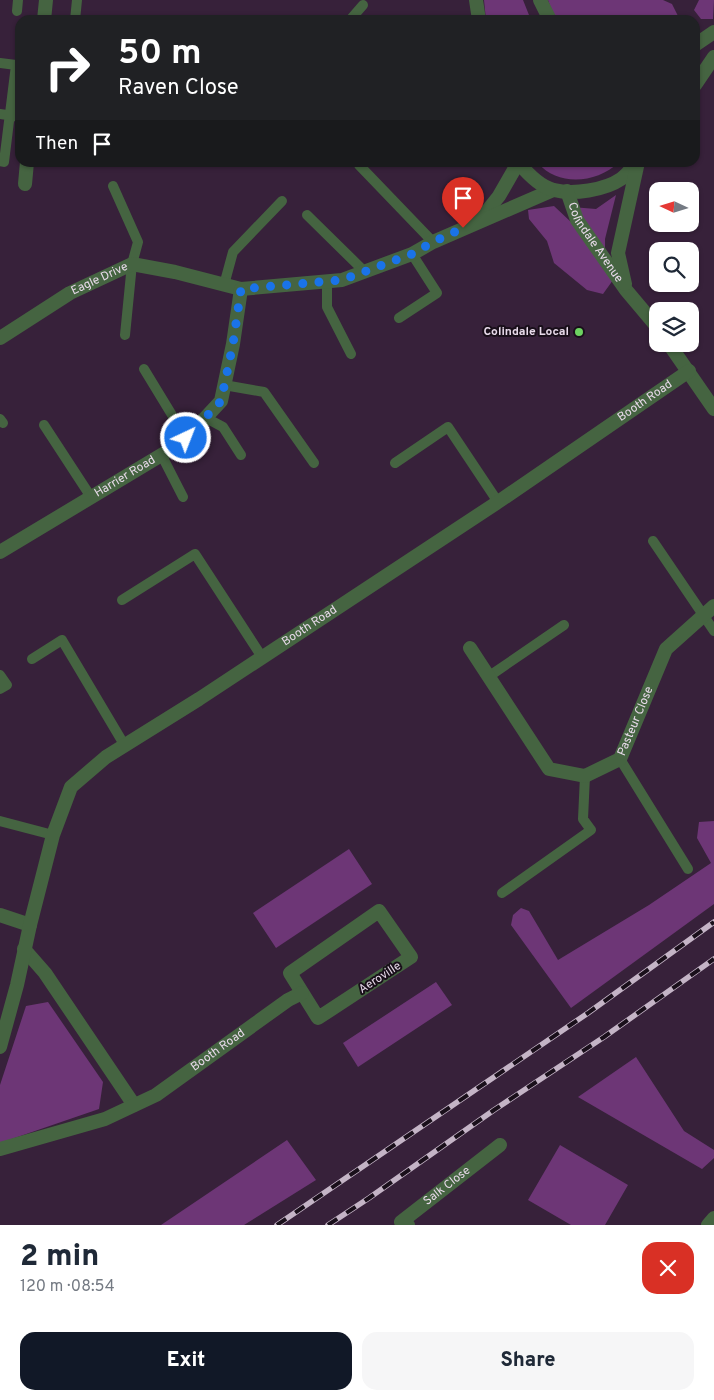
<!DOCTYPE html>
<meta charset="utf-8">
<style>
body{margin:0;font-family:Overpass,sans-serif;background:#f6f6f7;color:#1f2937;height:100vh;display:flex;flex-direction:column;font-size:19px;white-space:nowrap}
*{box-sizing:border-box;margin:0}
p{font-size:16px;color:#747a83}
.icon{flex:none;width:28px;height:28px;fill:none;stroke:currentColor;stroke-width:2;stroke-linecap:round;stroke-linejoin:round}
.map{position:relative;height:1225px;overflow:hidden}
.drawer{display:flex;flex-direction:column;background:#fff;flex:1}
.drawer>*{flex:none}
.guide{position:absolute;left:15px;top:15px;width:685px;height:152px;border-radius:15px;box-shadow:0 1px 4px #0004;background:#202124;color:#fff;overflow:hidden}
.needle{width:32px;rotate:274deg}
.fabs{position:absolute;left:649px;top:182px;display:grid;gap:10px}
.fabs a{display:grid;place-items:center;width:50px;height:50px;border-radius:10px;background:#fff;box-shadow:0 1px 4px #0004;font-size:25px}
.pin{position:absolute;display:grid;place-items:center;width:42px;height:42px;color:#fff;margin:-51px -21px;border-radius:50% 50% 50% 0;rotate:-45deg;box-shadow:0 0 5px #0007}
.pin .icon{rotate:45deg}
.me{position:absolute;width:55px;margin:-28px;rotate:43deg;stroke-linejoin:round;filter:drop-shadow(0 0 4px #0008)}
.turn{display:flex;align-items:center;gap:18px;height:105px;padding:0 20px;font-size:22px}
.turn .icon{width:65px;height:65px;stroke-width:2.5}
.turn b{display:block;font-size:35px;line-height:42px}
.then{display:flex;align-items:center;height:48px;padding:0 20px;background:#0003;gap:10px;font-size:19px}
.round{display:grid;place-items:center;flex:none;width:52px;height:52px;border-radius:15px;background:#f6f6f7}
.overview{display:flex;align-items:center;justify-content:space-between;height:85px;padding:0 20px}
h1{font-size:30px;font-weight:800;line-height:38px}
.primary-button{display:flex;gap:10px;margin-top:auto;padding:10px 20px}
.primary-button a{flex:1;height:58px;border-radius:15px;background:#111827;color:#fff;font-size:20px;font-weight:800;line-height:58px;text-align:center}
.primary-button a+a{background:#f6f6f7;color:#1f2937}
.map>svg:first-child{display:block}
.green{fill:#6d3676}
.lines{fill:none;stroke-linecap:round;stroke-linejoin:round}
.service{stroke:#456441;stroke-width:10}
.minor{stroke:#456441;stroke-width:14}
.tertiary{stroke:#456441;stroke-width:14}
.rail-casing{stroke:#c4b4c6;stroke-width:5.5}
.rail{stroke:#190f1a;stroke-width:4;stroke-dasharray:11;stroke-linecap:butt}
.route{stroke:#1a73e8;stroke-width:9;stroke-dasharray:0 16.2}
.poi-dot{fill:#6dd361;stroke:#190f1a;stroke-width:2}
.labels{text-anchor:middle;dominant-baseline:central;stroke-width:4;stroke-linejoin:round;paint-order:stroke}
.street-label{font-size:12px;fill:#e8daea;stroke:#190f1a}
.poi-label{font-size:12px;font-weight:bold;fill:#e8daea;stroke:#190f1a;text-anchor:end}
</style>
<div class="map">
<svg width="714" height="1225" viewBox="0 0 714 1225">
<rect width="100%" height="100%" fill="#37213a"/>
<path class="green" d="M484,0H523L531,20H486Z
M548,0H663L672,4L680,20H555Z
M699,0H714L713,19H701L694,10Z
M538,163H618C597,183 558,187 538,163Z
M616,195L605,239V252L572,207L596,209Z
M554,206L572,223L613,280L603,294L587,290L554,263L547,241L529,219L528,210Z
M714,821V904L571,1008L511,925L513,915L521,908L529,911L558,960L649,905L711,863L697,838L699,822Z
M349,849L372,884L276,948L253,913Z
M436,982L452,1005L358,1067L343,1043Z
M48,1002L103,1082L99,1109L0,1143V1085L26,1006Z
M636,1057L684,1131L714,1150V1158L702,1169L578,1097Z
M287,1140L316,1180L244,1225H161Z
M560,1145L628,1185L605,1225H571L528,1200Z"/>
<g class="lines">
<path class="service" d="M17,11L18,0
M75,20L77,0
M350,20L363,5
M0,114L20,117
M0,161L4,162L16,65L0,63
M361,162L359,165L433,242
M113,186L138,242L132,264L125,335
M307,215L364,271
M327,282V307L351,354
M224,285L233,252L282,201
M399,318L437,293L412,254
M144,369L186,438
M224,385L264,392L314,463
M206,418L223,427L241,455
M0,419L3,423
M44,425L91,497
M161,454L183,497
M395,463L448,427L498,502
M653,541L714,631
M122,600L195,554L262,657
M32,659L62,640L125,746
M0,675L7,685L0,689
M488,677L564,625
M620,759L688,869
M0,821L53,835
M502,893L591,830L583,819L585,776"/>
<g class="minor">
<path d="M44,20L46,0"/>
<path d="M25,184L27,162"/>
<path d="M479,221L499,196L518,163"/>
<path id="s1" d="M0,338L70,293L132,264L175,272L241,289L342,280L412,254L433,242L553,190"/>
<path id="s2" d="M0,552L183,442L221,401L233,344L241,289"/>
<path id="s3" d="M470,648L549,769L585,776L620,759L666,649L714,606"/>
<path d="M379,911L411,957L318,1018L290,973Z"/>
<path d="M0,915L30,925"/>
<path d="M24,949L45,973L134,1105"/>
<path id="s4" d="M0,1149L105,1119L156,1095L288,1000L302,993"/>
<path id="s5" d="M408,1225L401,1222L500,1145"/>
<path d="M708,1225L714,1218"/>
</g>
<g class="tertiary">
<path d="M476,0L479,20"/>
<path d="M540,0L550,20"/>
<path d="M695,45L714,32"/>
<path d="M695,85L714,57"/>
<path d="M518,162C527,173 540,187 554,190C573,195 605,190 621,179C627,175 632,168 637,162"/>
<path id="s6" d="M567,191L577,220L626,290L658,328"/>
<path d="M625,284L618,253L638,162"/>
<path d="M669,344L714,409"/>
<path id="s7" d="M0,1047L17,985L30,925L53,835L71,787L106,757L199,699L498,502L689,371"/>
</g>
<g class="rail-casing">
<path id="rail" d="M277,1225L588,1013L714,922
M328,1225L369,1198L494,1110L604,1037L714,959"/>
</g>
<use href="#rail" class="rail"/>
</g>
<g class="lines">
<path class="route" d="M186,438L221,401L233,344L241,289L342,280L412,254L433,242L463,228"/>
</g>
<circle class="poi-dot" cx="579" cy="332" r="5"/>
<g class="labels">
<g class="street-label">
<text stroke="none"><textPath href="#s6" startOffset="59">Colindale Avenue</textPath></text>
<text stroke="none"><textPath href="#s1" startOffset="116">Eagle Drive</textPath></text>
<text stroke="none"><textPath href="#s7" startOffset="962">Booth Road</textPath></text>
<text stroke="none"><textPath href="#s2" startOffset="146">Harrier Road</textPath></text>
<text stroke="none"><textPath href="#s7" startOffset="558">Booth Road</textPath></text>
<text stroke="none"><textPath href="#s3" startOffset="261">Pasteur Close</textPath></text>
<text transform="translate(380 978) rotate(-33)">Aeroville</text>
<text stroke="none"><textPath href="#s4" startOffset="242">Booth Road</textPath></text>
<text stroke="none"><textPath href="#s5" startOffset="66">Salk Close</textPath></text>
</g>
<g class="poi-label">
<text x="569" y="332">Colindale Local</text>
</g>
</g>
</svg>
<div class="fabs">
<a><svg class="needle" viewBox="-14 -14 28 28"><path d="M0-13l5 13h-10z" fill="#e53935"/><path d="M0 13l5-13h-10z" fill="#747a83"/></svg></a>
<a><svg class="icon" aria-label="search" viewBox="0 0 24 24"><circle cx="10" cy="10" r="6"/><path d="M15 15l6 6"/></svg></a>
<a><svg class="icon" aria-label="layers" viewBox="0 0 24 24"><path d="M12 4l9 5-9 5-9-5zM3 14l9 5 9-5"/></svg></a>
</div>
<div class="pin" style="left:463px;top:228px;background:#d93025"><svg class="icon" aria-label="arrive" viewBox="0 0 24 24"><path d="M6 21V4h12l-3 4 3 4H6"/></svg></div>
<svg class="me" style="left:186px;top:438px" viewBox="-20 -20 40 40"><circle r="17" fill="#1a73e8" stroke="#fff" stroke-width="3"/><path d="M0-11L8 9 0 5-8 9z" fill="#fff"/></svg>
<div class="guide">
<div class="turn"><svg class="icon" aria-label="right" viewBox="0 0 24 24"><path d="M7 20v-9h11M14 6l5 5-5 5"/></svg><div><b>50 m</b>Raven Close</div></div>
<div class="then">Then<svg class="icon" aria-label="arrive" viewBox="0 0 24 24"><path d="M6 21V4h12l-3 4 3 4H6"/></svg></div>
</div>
</div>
<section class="drawer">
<div class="overview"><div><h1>2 min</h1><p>120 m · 08:54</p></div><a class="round" style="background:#d93025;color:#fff"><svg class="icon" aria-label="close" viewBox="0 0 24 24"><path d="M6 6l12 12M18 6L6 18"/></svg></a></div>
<div class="primary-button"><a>Exit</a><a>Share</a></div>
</section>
